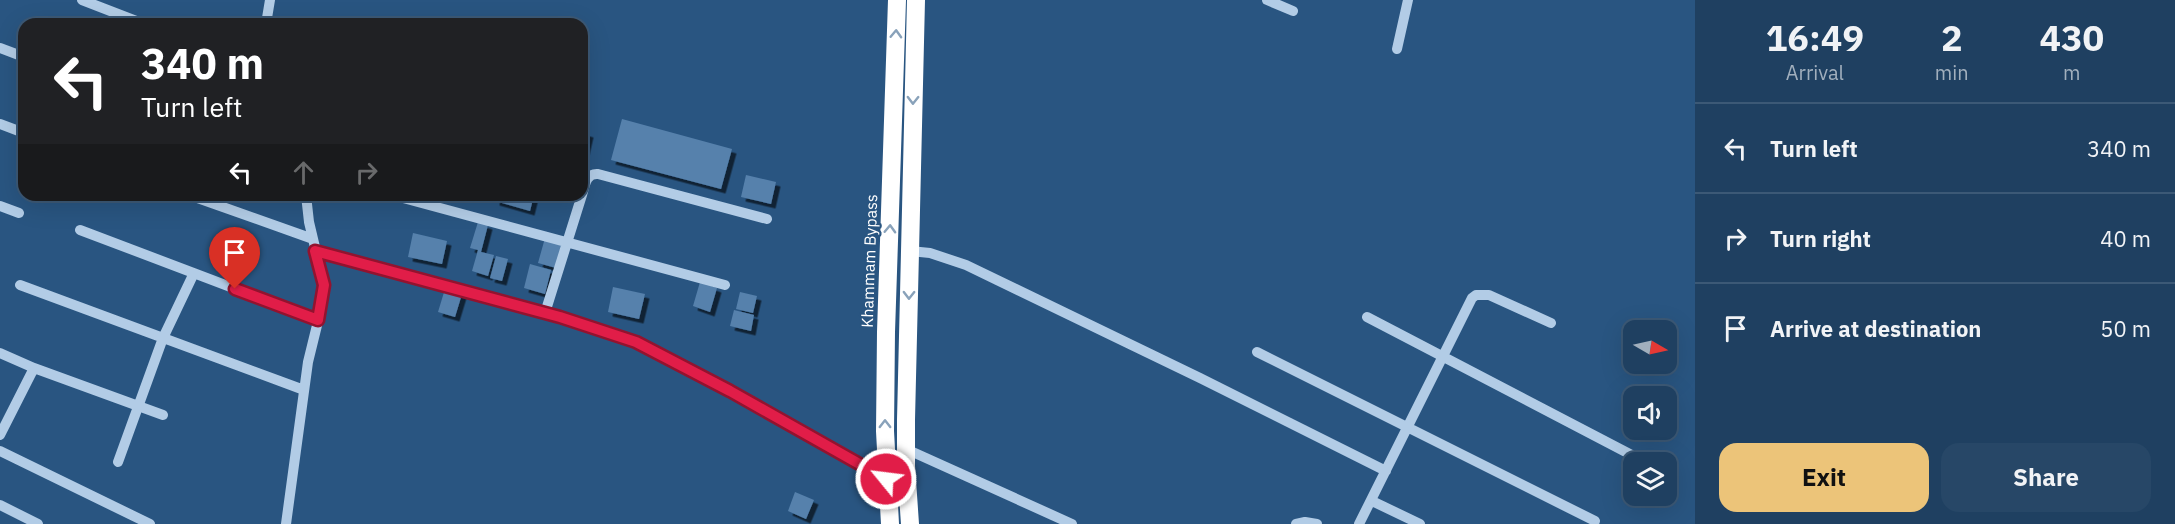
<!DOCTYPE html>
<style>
body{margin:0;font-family:"IBM Plex Sans",sans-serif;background:#274767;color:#f1f3f6;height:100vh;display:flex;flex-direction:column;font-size:22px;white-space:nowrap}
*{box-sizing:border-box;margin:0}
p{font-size:20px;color:#a1afbd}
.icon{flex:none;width:33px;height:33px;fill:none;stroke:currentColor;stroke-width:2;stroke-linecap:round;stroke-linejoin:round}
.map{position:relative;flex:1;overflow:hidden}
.panel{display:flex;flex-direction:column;background:#1f4061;width:480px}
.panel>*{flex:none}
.hud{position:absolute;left:18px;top:18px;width:570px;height:183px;border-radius:18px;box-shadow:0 6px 24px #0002,0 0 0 2px #3c5976;background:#202124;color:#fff;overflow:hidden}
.needle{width:39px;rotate:99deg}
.tools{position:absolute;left:1623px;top:320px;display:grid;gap:12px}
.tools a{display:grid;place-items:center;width:54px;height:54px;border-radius:12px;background:#1f4061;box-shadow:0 6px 24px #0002,0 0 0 2px #3c5976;font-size:30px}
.pin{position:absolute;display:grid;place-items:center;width:51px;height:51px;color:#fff;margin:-62px -26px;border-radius:50% 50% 50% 0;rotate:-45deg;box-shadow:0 0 6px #0007}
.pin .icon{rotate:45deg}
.me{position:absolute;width:66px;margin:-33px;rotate:299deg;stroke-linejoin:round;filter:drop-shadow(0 0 4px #0008)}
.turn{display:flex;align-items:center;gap:21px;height:126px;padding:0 24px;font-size:27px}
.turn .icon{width:78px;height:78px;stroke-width:2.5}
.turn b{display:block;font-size:42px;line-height:51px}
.lanes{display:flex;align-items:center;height:57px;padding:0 24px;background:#0003;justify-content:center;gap:30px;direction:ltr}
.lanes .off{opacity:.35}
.eta{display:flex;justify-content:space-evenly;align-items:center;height:102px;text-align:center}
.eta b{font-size:36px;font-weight:800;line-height:42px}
.button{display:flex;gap:12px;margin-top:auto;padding:12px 24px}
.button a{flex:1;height:69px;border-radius:18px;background:#ecc479;color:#111;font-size:24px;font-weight:800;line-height:69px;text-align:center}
.button a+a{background:#274767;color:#f1f3f6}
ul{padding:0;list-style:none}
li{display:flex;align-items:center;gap:18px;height:90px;padding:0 24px;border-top:2px solid #3c5976}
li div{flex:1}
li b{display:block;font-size:22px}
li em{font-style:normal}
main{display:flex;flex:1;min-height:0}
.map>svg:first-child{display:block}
.building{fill:#5681ac;filter:url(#shadow)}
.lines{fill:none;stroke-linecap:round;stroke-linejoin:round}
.minor{stroke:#b2cce6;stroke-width:10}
.highway{stroke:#fff;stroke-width:18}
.oneway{stroke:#89a2ba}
.route-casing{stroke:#92132f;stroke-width:15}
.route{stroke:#e11d48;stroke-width:10}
.labels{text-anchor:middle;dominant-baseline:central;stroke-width:4.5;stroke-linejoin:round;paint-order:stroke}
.street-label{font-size:16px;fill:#fff;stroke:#295581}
</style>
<main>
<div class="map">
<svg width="1695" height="524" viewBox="0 0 1695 524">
<defs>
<filter id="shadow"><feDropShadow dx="4.5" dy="4.5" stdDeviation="0" flood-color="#0009"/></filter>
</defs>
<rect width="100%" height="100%" fill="#295581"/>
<path class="building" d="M622,119L732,149L721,189L611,160Z
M582,131L589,133L585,151H582Z
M746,175L776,182L771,204L741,197Z
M496,195H534L530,211L495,201Z
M478,222L488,225L481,252L494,255L488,276L472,271L478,250L470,248Z
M413,233L447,241L442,264L408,257Z
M545,238L563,243L556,268L538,263Z
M496,256L508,259L502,281L490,278Z
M530,264L551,270L545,294L524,288Z
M700,282L717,288L710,312L693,306Z
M613,287L645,294L639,319L608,312Z
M445,289L462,294L455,317L438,312Z
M740,292L757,296L753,313L736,309Z
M734,310L754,315L751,331L730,326Z
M795,492L814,500L806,519L788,511Z"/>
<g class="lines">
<path class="minor" d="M82,0L144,24
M1267,0L1293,11
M266,24L270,0
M0,48L24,57
M1397,49L1408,0
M0,124L24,133
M189,195L313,239
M392,195L725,285
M582,195C585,185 586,173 598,174L767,219
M0,206L19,213
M80,230L318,320
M315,251L560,317L636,343L748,401L887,479
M910,251L930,253L966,265L1200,378L1386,471
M20,285L304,390
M545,313L582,195
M1367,317L1645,462
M1257,352L1595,521
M0,353L34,368L163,415
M0,435L34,368
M906,449L1072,524
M0,451L150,524
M118,462L163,338L194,273
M1372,501L1420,524
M0,505L38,524
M286,524L308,362L322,305L324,285L309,222L306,195
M1296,524L1305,522L1317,524
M1359,524L1472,298L1476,295H1489L1551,323"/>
<path class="highway" d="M890,524L885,431L886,332L897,0
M910,524L906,466V420L916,0"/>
</g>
<defs><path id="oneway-chevron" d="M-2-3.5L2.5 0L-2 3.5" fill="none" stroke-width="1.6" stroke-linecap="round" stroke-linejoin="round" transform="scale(1.5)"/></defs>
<g class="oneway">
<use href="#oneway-chevron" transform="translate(896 34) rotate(-88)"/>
<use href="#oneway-chevron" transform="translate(913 100) rotate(91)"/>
<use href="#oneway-chevron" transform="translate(890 229) rotate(-88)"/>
<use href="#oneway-chevron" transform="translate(909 295) rotate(91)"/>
<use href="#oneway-chevron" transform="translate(885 424) rotate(-90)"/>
</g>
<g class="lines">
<g class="route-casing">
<path id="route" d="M235,289L318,320L324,285L315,251L560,317L636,342L730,391L886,479"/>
</g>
<use href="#route" class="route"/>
</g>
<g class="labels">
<g class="street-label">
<text transform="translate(869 261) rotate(-88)">Khammam Bypass</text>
</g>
</g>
</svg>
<div class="tools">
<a><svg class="needle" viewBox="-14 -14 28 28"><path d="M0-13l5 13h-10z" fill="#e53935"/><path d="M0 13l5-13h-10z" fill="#a1afbd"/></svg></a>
<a><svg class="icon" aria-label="sound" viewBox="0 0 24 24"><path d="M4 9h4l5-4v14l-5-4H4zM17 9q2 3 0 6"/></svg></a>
<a><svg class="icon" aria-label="layers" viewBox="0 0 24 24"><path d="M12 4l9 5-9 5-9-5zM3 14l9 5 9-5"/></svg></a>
</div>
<div class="pin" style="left:235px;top:289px;background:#d93025"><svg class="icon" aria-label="arrive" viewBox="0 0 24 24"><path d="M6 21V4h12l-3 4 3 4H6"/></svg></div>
<svg class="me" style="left:886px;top:479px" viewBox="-20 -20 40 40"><circle r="17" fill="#e11d48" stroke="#fff" stroke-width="3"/><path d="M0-11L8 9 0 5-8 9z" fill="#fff"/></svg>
<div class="hud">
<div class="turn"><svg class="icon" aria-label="left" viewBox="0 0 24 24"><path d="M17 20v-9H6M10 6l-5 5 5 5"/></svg><div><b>340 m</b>Turn left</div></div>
<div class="lanes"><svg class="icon" aria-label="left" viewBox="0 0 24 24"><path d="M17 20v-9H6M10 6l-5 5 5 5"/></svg><svg class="icon off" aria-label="ahead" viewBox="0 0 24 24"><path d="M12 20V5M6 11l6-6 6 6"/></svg><svg class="icon off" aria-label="right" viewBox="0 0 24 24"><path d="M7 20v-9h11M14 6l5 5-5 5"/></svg></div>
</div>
</div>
<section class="panel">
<div class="eta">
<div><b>16:49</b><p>Arrival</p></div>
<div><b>2</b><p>min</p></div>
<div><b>430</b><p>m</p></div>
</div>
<ul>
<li><svg class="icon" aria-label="left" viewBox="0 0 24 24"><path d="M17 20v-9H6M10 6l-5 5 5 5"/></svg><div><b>Turn left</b></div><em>340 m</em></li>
<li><svg class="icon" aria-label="right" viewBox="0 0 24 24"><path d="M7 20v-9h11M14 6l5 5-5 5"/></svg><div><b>Turn right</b></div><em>40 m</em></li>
<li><svg class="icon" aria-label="arrive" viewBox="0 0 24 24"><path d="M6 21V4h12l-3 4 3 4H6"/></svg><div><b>Arrive at destination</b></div><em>50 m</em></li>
</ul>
<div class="button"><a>Exit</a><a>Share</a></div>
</section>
</main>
